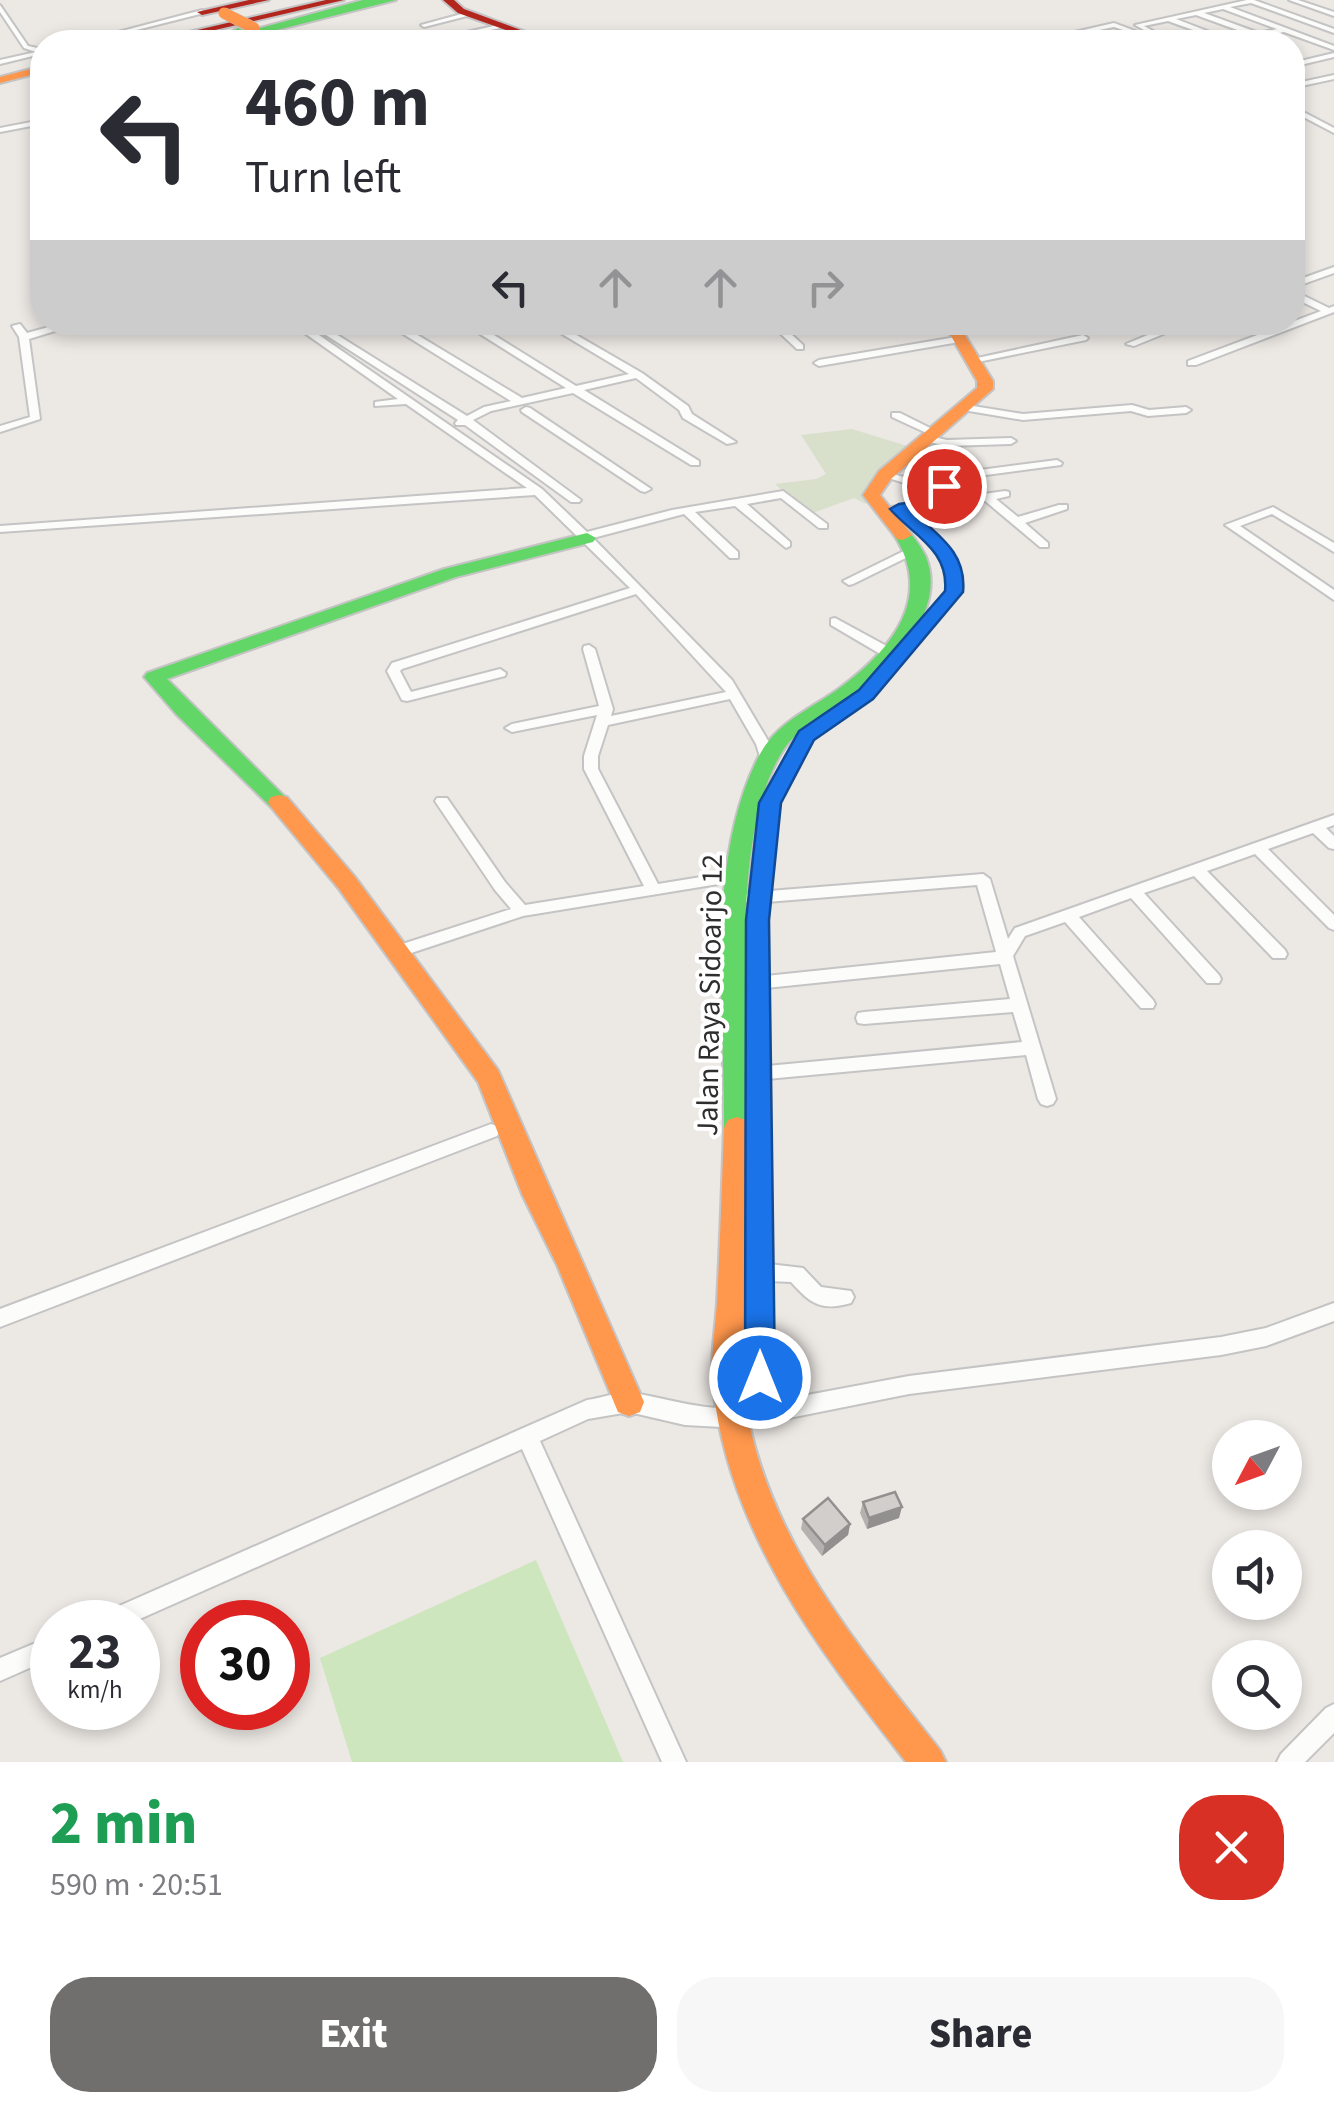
<!DOCTYPE html>
<meta charset="utf-8">
<style>
body{margin:0;font-family:"Source Sans 3",sans-serif;background:#f7f7f7;color:#2b2b33;height:100vh;display:flex;flex-direction:column;font-size:38px;white-space:nowrap}
*{box-sizing:border-box;margin:0}
p{font-size:32px;color:#7c7c81}
.icon{flex:none;width:55px;height:55px;fill:none;stroke:currentColor;stroke-width:2;stroke-linecap:round;stroke-linejoin:round}
.map{position:relative;height:1762px;overflow:hidden}
.sheet{display:flex;flex-direction:column;background:#fff;flex:1}
.sheet>*{flex:none}
.banner{position:absolute;left:30px;top:30px;width:1275px;height:305px;border-radius:40px;box-shadow:0 5px 15px #0003;background:#fff;color:#2b2b33;overflow:hidden}
.needle{width:65px;rotate:229deg}
.controls{position:absolute;left:1212px;top:1420px;display:grid;gap:20px}
.controls a{display:grid;place-items:center;width:90px;height:90px;border-radius:50%;background:#fff;box-shadow:0 5px 15px #0003;font-size:50px}
.speed{position:absolute;left:30px;top:1600px;display:flex;gap:20px;font-size:50px;font-weight:700;text-align:center}
.speed>*{display:grid;place-content:center;width:130px;height:130px;border-radius:50%;background:#fff;box-shadow:0 5px 15px #0003;line-height:1}
.speed small{font-size:25px;font-weight:400}
.speed .limit{border:15px solid #d22;background:#fff;color:#111}
.pin{position:absolute;display:grid;place-items:center;width:85px;height:85px;color:#fff;margin:-42px;border:5px solid #fff;border-radius:50%;box-shadow:0 2px 10px #0007}
.me{position:absolute;width:110px;margin:-55px;rotate:0deg;stroke-linejoin:round;filter:drop-shadow(0 0 8px #0008)}
.turn{display:flex;align-items:center;gap:35px;height:210px;padding:0 50px;font-size:45px}
.turn .icon{width:130px;height:130px;stroke-width:2.5}
.turn b{display:block;font-size:70px;line-height:85px}
.lanes{display:flex;align-items:center;height:95px;padding:0 50px;background:#0003;justify-content:center;gap:50px;direction:ltr}
.lanes .off{opacity:.35}
.round{display:grid;place-items:center;flex:none;width:105px;height:105px;border-radius:40px;background:#f7f7f7}
.headline{display:flex;align-items:center;justify-content:space-between;height:170px;padding:0 50px}
h1{font-size:60px;font-weight:800;line-height:75px;color:#1e9e55}
.button{display:flex;gap:20px;margin-top:auto;padding:20px 50px}
.button a{flex:1;height:115px;border-radius:40px;background:#706f6e;color:#fff;font-size:40px;font-weight:800;line-height:115px;text-align:center}
.button a+a{background:#f7f7f7;color:#2b2b33}
.map>svg:first-child{display:block}
.green{fill:#cee6be}
.cemetery{fill:#d8e0cc}
.lines{fill:none;stroke-linecap:round;stroke-linejoin:round}
.street-casing{stroke:#c5c4c5;stroke-width:4}
.fast-casing{stroke:#c5c4c5;stroke-width:4}
.slow-casing{stroke:#c5c4c5;stroke-width:4}
.jam-casing{stroke:#c5c4c5;stroke-width:4}
.street{fill:#fcfcfb;fill-rule:evenodd}
.fast{fill:#63d668;fill-rule:evenodd}
.slow{fill:#ff974d;fill-rule:evenodd}
.jam{fill:#b3261e;fill-rule:evenodd}
.slow-bridge-casing{stroke:#c5c4c5;stroke-width:12;stroke-linecap:butt}
.slow-bridge{stroke:#ff974d;stroke-width:11}
.wall{fill:#b4b1af}
.shaded-wall{fill:#92908e}
.building{fill:#d1cecb;stroke:#92908e;stroke-width:2.5}
.route{fill:#1a73e8;stroke:#114b97;stroke-width:2.5}
.labels{text-anchor:middle;dominant-baseline:central;stroke-width:8;stroke-linejoin:round;paint-order:stroke}
.street-label{font-size:30px;fill:#2e2e2e;stroke:#fff}
</style>
<div class="map">
<svg width="1334" height="1762" viewBox="0 0 1334 1762">
<rect width="100%" height="100%" fill="#ece8e4"/>
<path class="green" d="M536,1560L623,1762H352L320,1658Z"/>
<path class="cemetery" d="M852,429L917,449L868,485L866,504L854,498L810,514L775,484L816,479L826,474L801,435Z"/>
<g class="lines">
<g class="street-casing">
<path id="street" d="M1247,0H1254L1334,29V33L1251,3L1230,7L1334,46V50L1284,32L1237,42H1226L1168,21L1144,26L1173,42H1166L1135,25ZM1223,9L1277,29L1259,33L1204,13ZM1196,15L1251,35L1231,40L1176,19Z
M1289,0H1298L1334,12V16Z
M0,5L28,46L42,49L41,54L0,64V60L36,52L24,48L0,12Z
M202,10L204,13L89,42H80Z
M469,12L471,15L424,27L421,25Z
M1114,23L1149,36L1144,37L1114,27L1041,42H1031Z
M503,24L505,27L432,42H421Z
M245,33L247,36L215,42H204Z
M1334,53V57L1292,67V63Z
M1334,75V79L1292,88V84Z
M1292,106L1334,128V133L1292,111Z
M42,120V124L0,132V128Z
M1334,267V273L1292,288V282Z
M1292,290L1329,308L1334,306V312L1196,365H1188V361L1321,311L1292,297Z
M67,322H84L29,339L40,419L0,432V426L30,417L19,337L12,326L20,324L27,333Z
M289,322H300L542,489L587,532L672,510L783,491L827,524V528H819L781,498L747,504L790,542V546L786,548L735,506L695,512L738,552V558H730L684,514L593,538L732,680L770,744L775,763L773,766H763L756,744L730,699L608,725L598,756V769L658,884L738,871L745,876L743,880L523,916L396,958L390,956L388,952L390,948L511,909L495,890L437,804L435,801L437,798H447L505,882L525,905L644,886L584,769V756L597,715L512,732L505,728L512,724L599,706L583,649L584,646L589,645L595,649L613,709L611,716L726,692L636,594L402,669L400,671L411,692L500,669L506,673L505,676L407,701L402,700L387,671L392,663L630,588L535,495L0,532V526L527,488L406,404L375,406V402L398,399Z
M384,322H396L522,398L566,388L461,322H473L576,386L629,374L542,322H554L642,373L688,406L692,414L736,442L727,444L683,418L679,410L636,378L584,390L699,461V465H691L573,393L491,411L473,420L581,500L579,502H571L465,425H456L455,423L458,420L323,333L331,331L467,416L484,407L511,401Z
M768,322H778L803,345V349H797Z
M1179,322H1193L1134,346L1126,344Z
M1083,335L1088,338L1086,340L973,363L968,360Z
M962,336L967,339L965,341L819,366L814,363L819,360Z
M967,405L1023,414L1132,405L1149,410L1186,407L1191,410L1186,413L1148,416L1131,411L1023,420L963,410L962,408Z
M526,407L530,408L651,489L645,492L641,491L522,412L521,410Z
M892,413H900L940,433L931,435L892,417Z
M929,436L947,440L1011,438L1016,441L1011,444L947,446L925,441V437Z
M1057,460L1062,463L1061,465L911,485L879,475L885,472L911,479Z
M1005,491L1009,492V496L996,499L1018,517L1059,505H1067V509L1025,523L1048,543V547H1040L984,500L908,511C935,533 963,553 960,592L871,697L811,739L777,803L769,891L983,874L990,879L1008,939L1015,928L1334,815V825L1326,828L1334,836V849L1329,848L1313,833L1268,849L1334,915V930L1329,928L1255,854L1207,871L1285,950L1287,954L1285,958H1273L1194,876L1144,893L1219,975L1221,979L1219,983H1207L1131,898L1079,917L1153,1000L1155,1004L1153,1008H1141L1065,922L1025,936L1013,956L1056,1099L1053,1104L1047,1106L1041,1104L1038,1099L1026,1055L767,1079L769,1264L803,1268L821,1287L851,1291L854,1297L851,1303C820,1312 810,1303 791,1282L769,1281L770,1402L909,1376L1221,1337L1266,1328L1334,1303V1321L1266,1346L1221,1355L909,1394L740,1428L685,1425L629,1412L588,1419L540,1441L686,1762H662L522,1449L133,1622H98L101,1614L587,1400C601,1398 619,1391 633,1393C672,1399 710,1414 750,1406V1280L725,1276L723,1270L725,1264L732,1262L750,1263V1081L744,1079L742,1074L744,1069L750,1067L749,983L752,903L746,902L743,898L746,894L753,892L763,803L801,733L861,691L948,591C952,551 923,535 896,512L891,511V507ZM977,885L996,952L766,976L767,902ZM1000,964L1010,999L864,1012L858,1013L856,1018L858,1023L864,1024L1013,1012L1022,1042L767,1066L766,988Z
M1273,507L1334,543V552L1272,514L1240,526L1334,590V600L1225,525Z
M916,545L920,547V551L853,584L849,585L843,581Z
M835,618L892,649L893,652L892,655H882L831,625V619Z
M491,1124L497,1126L500,1131L497,1136L0,1327V1309Z
M52,1636V1658L0,1681V1658Z
M1334,1704V1733L1305,1762H1277L1281,1754L1326,1708Z"/>
</g>
<g class="fast-casing">
<path id="fast" d="M363,0H396L245,38L233,31L238,28L246,32Z
M903,530L909,531C915,539 922,548 926,557C947,610 893,667 854,696C830,714 798,726 782,752C727,842 750,1024 750,1128L746,1136L737,1139L728,1136L724,1128C725,1011 704,860 760,754C778,721 813,708 841,687C893,648 934,597 894,535Z
M587,533L596,538L593,542L456,577L167,679L290,802L287,807H271L176,714L144,677L147,673L444,569Z"/>
</g>
<g class="slow-casing">
<path id="slow" d="M42,66V72L0,83V77Z
M943,322H957L993,381V389L891,479L880,495L912,535L903,540L897,539L863,495L879,471L977,388V381Z
M279,795L287,797L355,877L498,1070L644,1402L640,1412L629,1416L618,1412L557,1265L522,1194L478,1082L339,889L271,807L268,802L271,797Z
M737,1117L746,1120L750,1128C748,1186 747,1245 745,1303C744,1331 740,1359 743,1387C760,1530 854,1641 940,1750L946,1762H906C819,1650 729,1533 713,1387C710,1360 715,1331 717,1303C720,1245 722,1186 724,1128L728,1120Z"/>
</g>
<g class="jam-casing">
<path id="jam" d="M249,0H269L202,15L197,12Z
M326,0H344L163,42H146Z
M443,0H454L464,9L553,42H540L458,13Z"/>
</g>
<use href="#street" class="street"/>
<use href="#fast" class="fast"/>
<use href="#slow" class="slow"/>
<use href="#jam" class="jam"/>
<g class="slow-bridge-casing">
<path id="slow-bridge" d="M224,13L254,28"/>
</g>
<use href="#slow-bridge" class="slow-bridge"/>
</g>
<path class="wall" d="M863,1502L899,1518L867,1529L860,1513Z
M803,1519L850,1524L848,1535L822,1556L801,1529Z"/>
<path class="shaded-wall" d="M902,1507L899,1518L867,1529L869,1518Z
M850,1524L848,1535L822,1556L825,1545Z"/>
<path class="building" d="M895,1492L902,1507L869,1518L863,1502Z
M828,1498L850,1524L825,1545L803,1519Z"/>
<path class="route" d="M944,481L950,483L963,501L960,505L913,512C939,536 967,553 963,592L873,699L814,740L781,803L769,920L775,1378L770,1389L760,1393L749,1389L745,1378L746,920L759,803L799,731L859,690L945,591C949,550 914,536 890,509L899,504L943,498L936,486Z"/>
<g class="labels">
<g class="street-label">
<text transform="translate(710 995) rotate(-89)">Jalan Raya Sidoarjo 12</text>
</g>
</g>
</svg>
<div class="controls">
<a><svg class="needle" viewBox="-14 -14 28 28"><path d="M0-13l5 13h-10z" fill="#e53935"/><path d="M0 13l5-13h-10z" fill="#7c7c81"/></svg></a>
<a><svg class="icon" aria-label="sound" viewBox="0 0 24 24"><path d="M4 9h4l5-4v14l-5-4H4zM17 9q2 3 0 6"/></svg></a>
<a><svg class="icon" aria-label="search" viewBox="0 0 24 24"><circle cx="10" cy="10" r="6"/><path d="M15 15l6 6"/></svg></a>
</div>
<div class="speed"><div>23<small>km/h</small></div><div class="limit">30</div></div>
<div class="pin" style="left:944px;top:486px;background:#d93025"><svg class="icon" aria-label="arrive" viewBox="0 0 24 24"><path d="M6 21V4h12l-3 4 3 4H6"/></svg></div>
<svg class="me" style="left:760px;top:1378px" viewBox="-20 -20 40 40"><circle r="17" fill="#1a73e8" stroke="#fff" stroke-width="3"/><path d="M0-11L8 9 0 5-8 9z" fill="#fff"/></svg>
<div class="banner">
<div class="turn"><svg class="icon" aria-label="left" viewBox="0 0 24 24"><path d="M17 20v-9H6M10 6l-5 5 5 5"/></svg><div><b>460 m</b>Turn left</div></div>
<div class="lanes"><svg class="icon" aria-label="left" viewBox="0 0 24 24"><path d="M17 20v-9H6M10 6l-5 5 5 5"/></svg><svg class="icon off" aria-label="ahead" viewBox="0 0 24 24"><path d="M12 20V5M6 11l6-6 6 6"/></svg><svg class="icon off" aria-label="ahead" viewBox="0 0 24 24"><path d="M12 20V5M6 11l6-6 6 6"/></svg><svg class="icon off" aria-label="right" viewBox="0 0 24 24"><path d="M7 20v-9h11M14 6l5 5-5 5"/></svg></div>
</div>
</div>
<section class="sheet">
<div class="headline"><div><h1>2 min</h1><p>590 m · 20:51</p></div><a class="round" style="background:#d93025;color:#fff"><svg class="icon" aria-label="close" viewBox="0 0 24 24"><path d="M6 6l12 12M18 6L6 18"/></svg></a></div>
<div class="button"><a>Exit</a><a>Share</a></div>
</section>
